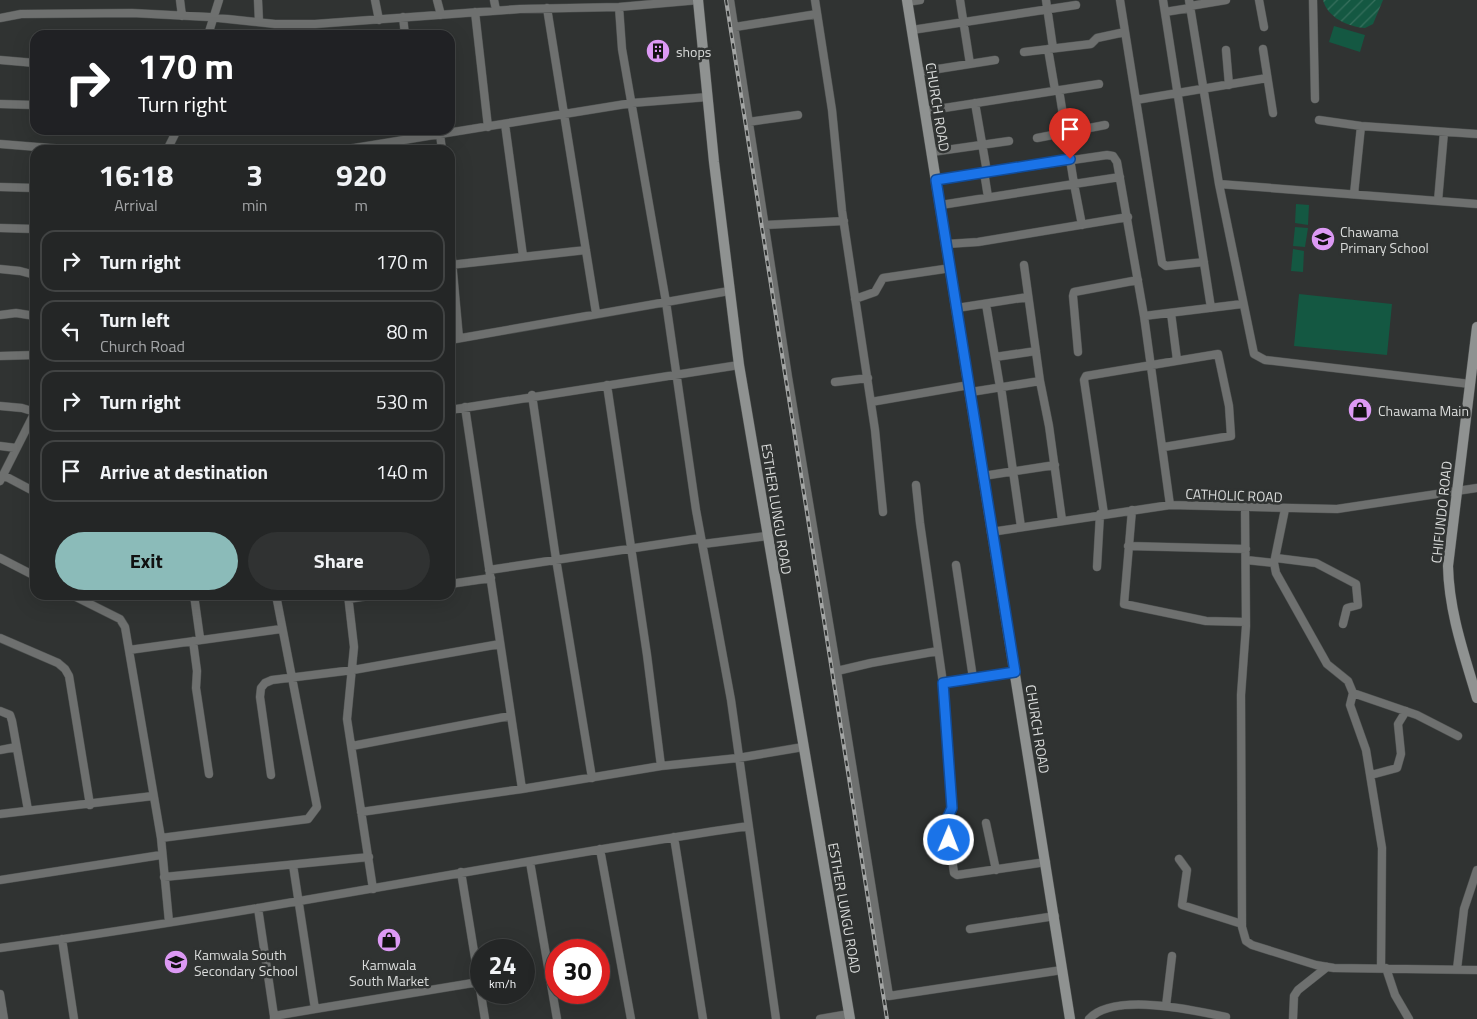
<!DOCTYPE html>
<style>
body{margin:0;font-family:"Titillium Web",sans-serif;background:#303232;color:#f1f3f6;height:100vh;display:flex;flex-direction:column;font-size:19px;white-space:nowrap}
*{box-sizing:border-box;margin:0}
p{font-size:16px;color:#a3a5a7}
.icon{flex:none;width:28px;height:28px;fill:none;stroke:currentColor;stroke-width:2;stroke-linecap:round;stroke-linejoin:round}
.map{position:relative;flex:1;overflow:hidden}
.side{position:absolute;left:30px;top:145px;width:425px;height:455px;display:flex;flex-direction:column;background:#242626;border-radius:15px;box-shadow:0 5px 20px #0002,0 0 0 1px #414343}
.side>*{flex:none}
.top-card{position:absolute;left:30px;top:30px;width:425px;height:105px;border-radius:15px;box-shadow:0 5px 20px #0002,0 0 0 1px #414343;background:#202124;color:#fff;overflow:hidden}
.speed{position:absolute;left:470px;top:939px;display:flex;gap:10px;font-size:25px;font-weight:700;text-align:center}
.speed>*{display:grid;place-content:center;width:65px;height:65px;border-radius:50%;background:#242626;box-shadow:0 5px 20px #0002,0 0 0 1px #414343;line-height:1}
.speed small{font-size:12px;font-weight:400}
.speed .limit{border:8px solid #d22;background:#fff;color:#111}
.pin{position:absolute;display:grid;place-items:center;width:42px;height:42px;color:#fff;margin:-51px -21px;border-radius:50% 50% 50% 0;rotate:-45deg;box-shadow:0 0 5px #0007}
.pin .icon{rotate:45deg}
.me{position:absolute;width:55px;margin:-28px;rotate:1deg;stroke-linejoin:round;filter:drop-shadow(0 0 4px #0008)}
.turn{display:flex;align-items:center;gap:18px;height:105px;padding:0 25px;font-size:22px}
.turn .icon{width:65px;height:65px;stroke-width:2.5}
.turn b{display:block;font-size:35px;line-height:42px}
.eta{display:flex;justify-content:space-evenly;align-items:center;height:85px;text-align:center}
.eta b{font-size:30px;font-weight:700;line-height:35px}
.button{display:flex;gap:10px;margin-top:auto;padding:10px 25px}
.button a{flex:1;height:58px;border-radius:30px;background:#8bbbb9;color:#111;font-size:20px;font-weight:700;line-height:58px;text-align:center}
.button a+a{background:#303232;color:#f1f3f6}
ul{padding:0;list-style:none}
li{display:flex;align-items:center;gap:15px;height:62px;margin:0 10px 8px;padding:0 15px;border:2px solid #414343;border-radius:15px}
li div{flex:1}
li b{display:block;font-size:19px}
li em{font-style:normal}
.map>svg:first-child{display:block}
.green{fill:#145842}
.garden{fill:url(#garden-furrows)}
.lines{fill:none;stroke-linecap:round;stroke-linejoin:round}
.street-casing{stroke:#4e5150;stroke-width:9}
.secondary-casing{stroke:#4e5150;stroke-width:11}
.street{stroke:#6e706f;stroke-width:8}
.secondary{stroke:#8f9291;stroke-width:10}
.rail-casing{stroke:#a3a5a4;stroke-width:4}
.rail{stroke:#303332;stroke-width:2;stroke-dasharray:5.5;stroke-linecap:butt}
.route-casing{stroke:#114b97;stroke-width:12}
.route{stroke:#1a73e8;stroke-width:9}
.labels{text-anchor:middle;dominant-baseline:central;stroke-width:5;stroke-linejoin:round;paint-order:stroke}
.poi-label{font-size:14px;fill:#d9dbda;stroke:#303332;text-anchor:start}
.street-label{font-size:14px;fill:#d9dbda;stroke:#303332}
</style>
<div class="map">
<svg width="1477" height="1019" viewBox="0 0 1477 1019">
<defs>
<pattern id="garden-furrows" width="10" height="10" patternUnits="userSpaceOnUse" patternTransform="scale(1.25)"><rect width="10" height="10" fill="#145842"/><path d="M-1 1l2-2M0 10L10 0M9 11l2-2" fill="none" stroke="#366f5d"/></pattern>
</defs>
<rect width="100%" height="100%" fill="#303332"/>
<path class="green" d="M1334,26L1365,35L1360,52L1329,42Z
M1296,204L1309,205L1308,225L1295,223Z
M1295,227L1308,228L1305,247L1293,246Z
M1293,249L1304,251L1303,272L1291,271Z
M1299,294L1392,304L1387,355L1294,346Z"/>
<path class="garden" d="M1323,0H1383L1373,24L1365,28C1348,27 1327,17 1323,0Z"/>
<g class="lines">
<g class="street-casing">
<path id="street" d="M180,0L182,16
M258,0L259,22
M375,0L379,20
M437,0L441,15
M494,0L496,10
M730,0L788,377L837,671L871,663L938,651
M815,0L832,110L842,211L875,430L883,512
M960,0L970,64
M1046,0L1053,48
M1120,0L1162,263L1166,266L1204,262
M1163,0L1211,308
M1189,0L1219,184L1254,354L1265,360L1470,384
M1259,0L1264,27
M1313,0L1315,99
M907,2L920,0
M1190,6L1226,0
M619,7L622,49L666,302L696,510L731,700L776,1019
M547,8L596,313
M475,12L488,127
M1165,12L1190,8
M403,17L405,35
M0,18L21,14L132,13L209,17L275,24H315L520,9L619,7L699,0
M735,27L817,14
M912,30L1076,5
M208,35L219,0
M1048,49L1055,90
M1263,49L1273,113
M1226,50L1229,85
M1024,52L1091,44L1097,38L1125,32
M0,60L35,63
M919,72L995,60
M1136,100L1267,78
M975,103L987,172
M0,104L35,105
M925,111L1099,84
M1319,120L1361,126L1477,134
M748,122L798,115
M505,124L523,256
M440,134L442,150
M1037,138L1105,125
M0,144L75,150
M167,150L177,130
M342,150L632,103L708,97
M932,152L1009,141
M984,172L988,197
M936,180L1107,155L1113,156L1117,162L1144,316L1170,505
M1219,184L1477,204
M0,187L35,188
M1354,194L1361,126
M1438,201L1444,132
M941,205L1074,184L1059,90
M765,225L844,221
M1082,225L1074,184L1120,177
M0,228L35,229
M450,239L459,338
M947,244L978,242L1128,217
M450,265L586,250
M1024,265L1040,381
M0,269L20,271L35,275
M855,299L875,292L883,278L951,268
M986,304L1000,387
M957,308L1028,297
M1171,313L1177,360
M0,315L16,313L35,316
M1144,316L1242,304
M450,340L729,291
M1078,352L1073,296L1074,292L1138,280
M0,356L35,355
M995,357L1036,351
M835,382L868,378
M607,385L647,655L661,766
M1001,387L1021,527
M971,392L1040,381L1049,426L1062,520
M532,395L556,559L592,778
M871,402L969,385
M0,406L22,408L35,412
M465,407L522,789
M450,410L739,365
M0,446L16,448
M3,475L35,492
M983,476L1055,465
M0,481L35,412
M916,485L920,523L943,683L952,808L947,821L954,873L957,875L1046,862
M1245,507L1246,626L1241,695L1242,927L1246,941L1252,945L1316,965L1334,968L1477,970
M1285,509L1274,563L1276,573L1327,664L1348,681L1353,693L1350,705L1366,750L1382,848L1381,968
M1132,510L1124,604L1206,621L1246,622
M1104,514L1084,380L1086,376L1218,354L1229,406L1231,436L1164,447
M991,532L1170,505L1337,509L1477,488
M703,544L767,536
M1128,546L1246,549
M0,558L35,576
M1276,558L1316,563L1356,584L1358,605L1347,608L1343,624
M1246,560L1274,563
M956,565L973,678
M1097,567L1100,514
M489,570L701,538
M450,584L491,578
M72,595L120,619L125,627L161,838L169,922
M194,595L200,638
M348,595L354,647L347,719L373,889
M348,599L375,595
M0,638L58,663L65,669L69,676L90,805
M193,641L197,671L196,688L209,774
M129,650L281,629
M837,671L889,996L1062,970
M943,683L1015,672
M1353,693L1417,715L1458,736
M0,711L10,715L12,721L28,810
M352,746L510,716
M0,750L16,747
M271,775L260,697L261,688L265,683L272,680L353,670L500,644
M1371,775L1397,768L1401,754L1398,724L1406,711
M361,812L522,789L661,766L738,758L803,747
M0,814L153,796
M986,823L996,870
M674,837L703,1019
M161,838L308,819L317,807L276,595
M600,849L631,1019
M1179,859L1187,870L1182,905L1242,924
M530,862L557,1019
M293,865L315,1009L479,982
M461,872L485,1019
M164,877L369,857
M0,880L161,855
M258,908L274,1016
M970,929L1055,916
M62,939L74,1019
M0,948C250,914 498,863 748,826
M1386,968L1395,995L1409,1019
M1457,969L1464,909L1477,870
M0,994L4,1019
M1166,1006L1172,956
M274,1019V1016L315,1009
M820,1019L849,1014
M1089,1019C1114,992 1194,1010 1226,1017
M1293,1019L1294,996L1298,990L1327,967"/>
</g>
<g class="secondary-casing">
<path id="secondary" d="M698,0L714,162L739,365L850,1019
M907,0L1070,1019
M1477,327L1448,566C1449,612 1464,654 1477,698"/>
</g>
<use href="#street" class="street"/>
<use href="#secondary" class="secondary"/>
<g class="rail-casing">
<path id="rail" d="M726,0L887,1019"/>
</g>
<use href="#rail" class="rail"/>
</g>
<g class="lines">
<g class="route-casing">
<path id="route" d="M949,840L946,821L952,808L943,683L1015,672L936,180L1070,159"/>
</g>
<use href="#route" class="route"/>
</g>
<defs>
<g id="building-disc" transform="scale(1.25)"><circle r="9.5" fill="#dc99f4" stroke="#303332"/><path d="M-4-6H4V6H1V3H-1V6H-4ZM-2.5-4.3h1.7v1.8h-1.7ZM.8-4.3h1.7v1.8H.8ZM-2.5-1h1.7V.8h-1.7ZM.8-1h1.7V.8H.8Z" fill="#111"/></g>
<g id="school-disc" transform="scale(1.25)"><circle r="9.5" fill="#dc99f4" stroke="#303332"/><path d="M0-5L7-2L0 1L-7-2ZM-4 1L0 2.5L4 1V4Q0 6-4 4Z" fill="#111"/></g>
<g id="shop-disc" transform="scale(1.25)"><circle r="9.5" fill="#dc99f4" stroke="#303332"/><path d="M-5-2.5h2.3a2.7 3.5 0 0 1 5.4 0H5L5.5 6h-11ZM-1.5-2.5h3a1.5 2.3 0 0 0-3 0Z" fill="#111"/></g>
</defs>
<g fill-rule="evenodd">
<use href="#building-disc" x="658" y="51"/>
<use href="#school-disc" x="1323" y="239"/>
<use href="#shop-disc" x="1360" y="410"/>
<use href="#shop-disc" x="389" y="940"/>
<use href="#school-disc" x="176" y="962"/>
</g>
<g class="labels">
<g class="poi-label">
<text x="676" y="51">shops</text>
<text x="1340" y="231">Chawama<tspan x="1340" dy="16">Primary School</tspan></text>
<text x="1378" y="410">Chawama Main</text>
<text x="194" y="954">Kamwala South<tspan x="194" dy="16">Secondary School</tspan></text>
<text x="389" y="964" text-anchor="middle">Kamwala<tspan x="389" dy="16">South Market</tspan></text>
</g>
<g class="street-label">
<text transform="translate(938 107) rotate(81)">CHURCH ROAD</text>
<text transform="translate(1234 495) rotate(2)">CATHOLIC ROAD</text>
<text transform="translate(777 509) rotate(81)">ESTHER LUNGU ROAD</text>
<text transform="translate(1441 512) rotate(-84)">CHIFUNDO ROAD</text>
<text transform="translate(1038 729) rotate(81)">CHURCH ROAD</text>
<text transform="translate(845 908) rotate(80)">ESTHER LUNGU ROAD</text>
</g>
</g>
</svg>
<div class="speed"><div>24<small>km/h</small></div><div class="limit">30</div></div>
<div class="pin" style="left:1070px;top:159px;background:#d93025"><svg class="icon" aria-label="arrive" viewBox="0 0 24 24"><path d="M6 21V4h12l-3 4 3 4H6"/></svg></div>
<svg class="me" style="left:949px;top:840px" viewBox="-20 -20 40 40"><circle r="17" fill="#1a73e8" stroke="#fff" stroke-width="3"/><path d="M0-11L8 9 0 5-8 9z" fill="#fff"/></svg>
<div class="top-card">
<div class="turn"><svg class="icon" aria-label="right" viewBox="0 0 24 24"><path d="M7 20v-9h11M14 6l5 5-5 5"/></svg><div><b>170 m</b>Turn right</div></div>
</div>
<section class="side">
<div class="eta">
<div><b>16:18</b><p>Arrival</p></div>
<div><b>3</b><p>min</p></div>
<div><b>920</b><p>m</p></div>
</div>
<ul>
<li><svg class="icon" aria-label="right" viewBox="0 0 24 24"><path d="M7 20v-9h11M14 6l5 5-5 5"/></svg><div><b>Turn right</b></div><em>170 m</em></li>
<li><svg class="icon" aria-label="left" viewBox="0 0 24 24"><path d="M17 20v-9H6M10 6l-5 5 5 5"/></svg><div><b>Turn left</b><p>Church Road</p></div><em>80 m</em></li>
<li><svg class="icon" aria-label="right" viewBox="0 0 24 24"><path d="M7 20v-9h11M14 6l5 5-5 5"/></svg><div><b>Turn right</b></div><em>530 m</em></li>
<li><svg class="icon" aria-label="arrive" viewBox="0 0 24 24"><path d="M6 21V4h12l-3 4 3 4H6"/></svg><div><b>Arrive at destination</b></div><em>140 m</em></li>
</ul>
<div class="button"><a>Exit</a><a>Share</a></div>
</section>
</div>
